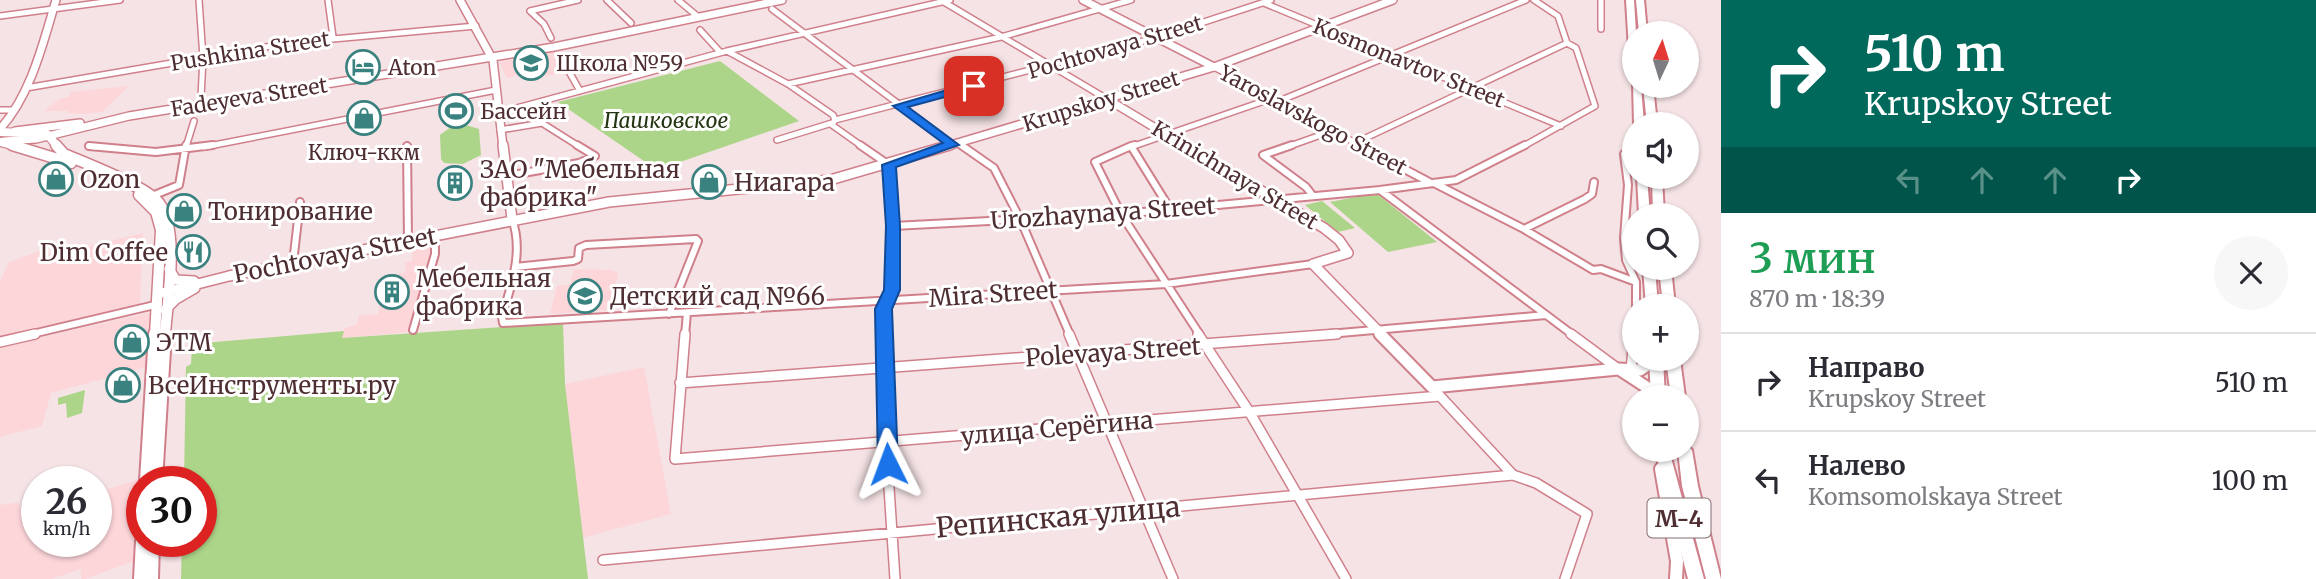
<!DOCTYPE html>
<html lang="ru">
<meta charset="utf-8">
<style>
body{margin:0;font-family:Merriweather,serif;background:#f7f7f7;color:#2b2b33;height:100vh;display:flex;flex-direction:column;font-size:26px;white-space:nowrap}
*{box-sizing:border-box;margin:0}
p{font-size:23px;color:#7c7c81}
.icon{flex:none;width:38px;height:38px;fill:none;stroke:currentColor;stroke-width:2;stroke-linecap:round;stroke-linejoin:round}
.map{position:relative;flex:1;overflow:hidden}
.details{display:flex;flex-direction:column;background:#fff;width:595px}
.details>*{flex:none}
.banner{background:#00695c;color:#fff;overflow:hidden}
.needle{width:46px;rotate:4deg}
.controls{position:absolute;left:1622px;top:21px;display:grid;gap:14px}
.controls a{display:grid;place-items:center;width:77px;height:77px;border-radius:50%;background:#fff;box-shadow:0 2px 5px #0004;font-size:35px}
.speed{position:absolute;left:21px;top:466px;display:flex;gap:14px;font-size:35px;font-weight:700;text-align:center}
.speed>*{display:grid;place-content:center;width:91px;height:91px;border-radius:50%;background:#fff;box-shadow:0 2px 5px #0004;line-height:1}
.speed small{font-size:18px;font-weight:400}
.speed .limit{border:10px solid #d22;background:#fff;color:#111}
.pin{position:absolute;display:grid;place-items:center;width:60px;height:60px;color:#fff;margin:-30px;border-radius:14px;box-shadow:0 4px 10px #0006}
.me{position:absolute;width:77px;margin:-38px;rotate:357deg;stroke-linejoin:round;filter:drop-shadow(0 0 5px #0008)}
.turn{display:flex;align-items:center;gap:24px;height:147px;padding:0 28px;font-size:32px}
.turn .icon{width:91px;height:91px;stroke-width:2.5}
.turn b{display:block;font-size:49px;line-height:60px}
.lanes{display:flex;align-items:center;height:66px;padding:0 28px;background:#0003;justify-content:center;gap:35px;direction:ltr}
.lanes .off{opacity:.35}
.round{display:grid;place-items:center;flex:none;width:74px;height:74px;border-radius:37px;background:#f7f7f7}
.overview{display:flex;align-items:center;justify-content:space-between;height:119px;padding:0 28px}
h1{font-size:42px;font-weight:600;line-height:52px;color:#1e9e55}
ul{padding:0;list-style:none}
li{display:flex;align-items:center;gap:21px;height:98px;padding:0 28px;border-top:2px solid #e1e1e2}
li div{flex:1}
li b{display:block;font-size:26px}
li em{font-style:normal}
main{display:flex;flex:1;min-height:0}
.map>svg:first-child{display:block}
.built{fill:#fdd6da}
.green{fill:#add589}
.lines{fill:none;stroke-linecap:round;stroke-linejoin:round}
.street-far2-casing{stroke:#d0808b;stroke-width:8}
.street-far1-casing{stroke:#d0808b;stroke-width:10}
.street-casing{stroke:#d0808b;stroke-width:12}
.secondary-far2-casing{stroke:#d0808b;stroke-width:10}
.secondary-far1-casing{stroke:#d0808b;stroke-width:12}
.secondary-casing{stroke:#d0808b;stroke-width:15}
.primary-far2-casing{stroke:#d0808b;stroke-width:10}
.primary-far1-casing{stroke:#d0808b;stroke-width:13}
.primary-casing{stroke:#d0808b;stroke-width:16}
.highway-casing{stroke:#d0808b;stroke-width:4}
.street-far2{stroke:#fff;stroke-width:5}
.street-far1{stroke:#fff;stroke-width:6}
.street{stroke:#fff;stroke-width:9}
.secondary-far2{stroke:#fff;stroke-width:7}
.secondary-far1{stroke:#fff;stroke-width:9}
.secondary{stroke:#fff;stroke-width:11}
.primary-far2{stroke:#fff;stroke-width:8}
.primary-far1{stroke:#fff;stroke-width:10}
.primary{stroke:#fff;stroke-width:12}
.highway{fill:#fff;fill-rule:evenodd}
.route{fill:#1a73e8;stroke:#114b97;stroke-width:2}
.labels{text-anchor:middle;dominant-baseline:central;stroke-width:6;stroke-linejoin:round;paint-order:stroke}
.far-street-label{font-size:21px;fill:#4f2e32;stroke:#fff}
.far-poi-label{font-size:21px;fill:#4f2e32;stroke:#fff;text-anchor:start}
.far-park-label{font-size:21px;font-style:italic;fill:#233511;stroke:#fff}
.shield{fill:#fff;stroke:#846d70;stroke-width:2}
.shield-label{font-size:23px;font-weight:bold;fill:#4f2e32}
.poi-label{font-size:24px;fill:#4f2e32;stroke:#fff;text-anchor:start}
.street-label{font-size:24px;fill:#4f2e32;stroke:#fff}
.near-street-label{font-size:28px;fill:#4f2e32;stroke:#fff}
</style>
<main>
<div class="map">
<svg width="1721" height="579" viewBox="0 0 1721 579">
<rect width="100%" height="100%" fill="#f5e3e5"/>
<path class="built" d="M555,50L567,72L547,76L544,71H534L507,78L499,62Z
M129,86L102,112L83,114L67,113L68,111H44L61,98L68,97L71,92Z
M143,233L140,305L0,338V281L9,262L42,250L43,254L54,255Z
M434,246L409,332L341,338L344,329L357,324L359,315L378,314L380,302L385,301L389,277L406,272L405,262L412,261V250Z
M574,269L611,270L618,273L612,310L550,314L557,286L570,284Z
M152,312L147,367L51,393L42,426L0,437V347Z
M644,367L671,514L582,538L565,384Z
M140,479L134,561L85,579H81V569L51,579H0V505L18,502L23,515L37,511V541H96V493Z"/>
<path class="green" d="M720,61L799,121L657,170L558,102Z
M466,125L479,129L481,155L463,164L444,163L441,159L440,135L451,127Z
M1376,193L1437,242L1388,252L1330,202Z
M1322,201L1355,228L1338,232L1305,205Z
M563,323L565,384L588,579H181L182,541H201V481H184L186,367L191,364L192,344L344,331L342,338Z
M85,390L82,413L67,418L66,403L58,405V398Z"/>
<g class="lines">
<g class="street-far2-casing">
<path id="street-far2" d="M199,0L203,58L201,97
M328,0L333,37
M607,0L631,23
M678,0L696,15
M1601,0V29
M944,2L1107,99
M1264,3L1561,126
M772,9L952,144
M0,16L120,0
M700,30L720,52
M551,38L544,24L530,11L578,0
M727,51L788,84L833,115L835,120L832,125L863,147
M563,61L580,91
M1214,67L1363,147
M788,84L1001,37L1131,0
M26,88L289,43L476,26
M1279,101L1526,0
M0,110H13
M498,113L727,51L950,0
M835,120L1155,38L1271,0
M500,130L542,123L580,147
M777,140L832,123
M959,143L964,147
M1355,143L1567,43L1558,16L1534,0
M89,146L95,147
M186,147L194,121
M204,147L496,90
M1131,147L1273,98
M1287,147L1332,131
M1522,147L1595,106L1576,48L1567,43"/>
</g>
<g class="street-far1-casing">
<path id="street-far1" d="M860,145L889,165L893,226L892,290L883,309L884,335
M961,145L994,168L1021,221L1070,335
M1135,145L1131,146L1170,209
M1292,145L1263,155L1306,187L1313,196
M1359,145L1429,182
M89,146L156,152L213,145
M407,146L408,240
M1131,146L1095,162L1121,214L1200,335
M1624,154L1628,185L1624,238L1626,260L1636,282V306
M507,176L579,163L595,156L577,145
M1434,183L1522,228L1593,270L1601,269L1636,282
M1380,190L1573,335
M152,196L179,185L186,145
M512,219C524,252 511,285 502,317L503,323L1166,284L1313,264
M893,226L1121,214L1380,190L1456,180L1525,145
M1524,229L1585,199L1592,194L1594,182
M293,263L300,202
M515,267L573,261L578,259L579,248L586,245L696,239L698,241L669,314
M413,330L435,254V235
M28,335L159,304
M685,335L687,313
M1317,335L1546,315"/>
</g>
<g class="street-casing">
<path id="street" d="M685,334L675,459L1440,396
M884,334L886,442L895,579
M1069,334L1173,579
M1198,334L1250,413L1346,579
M1571,334L1617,368
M0,342L35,334
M1631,370L1634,338
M680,383L1337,334
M1439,395L1513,475L1536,483L1587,514L1565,579
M603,560L1513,475"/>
</g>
<g class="secondary-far2-casing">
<path id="secondary-far2" d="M460,0L493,60L503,147
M1083,0L1214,67
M1107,99L1187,147
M0,129C31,95 43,43 56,0
M15,131L80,123
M4,141L36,139L129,116L554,47L782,0
M944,147L1214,67L1393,0"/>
</g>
<g class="secondary-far1-casing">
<path id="secondary-far1" d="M503,145L512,219
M1184,145L1324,228L1339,240L1348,253L1313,264
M1313,264L1382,335
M169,269L176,280L194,281
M162,293L229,276L609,202L830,180L950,145
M165,310L176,299L195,288"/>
</g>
<g class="secondary-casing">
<path id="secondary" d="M1380,334L1432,387L1618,369L1640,370L1649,364V359
M1622,371L1648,388L1651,397"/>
</g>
<g class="primary-far2-casing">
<path id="primary-far2" d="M0,132L47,134L58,147
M0,142L20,147"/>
</g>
<g class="primary-far1-casing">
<path id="primary-far1" d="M12,145L71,163
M56,145L64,154C85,163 148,187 159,203C180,231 167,301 165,335
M139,195L156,212L161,230L155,335"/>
</g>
<g class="primary-casing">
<path id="primary" d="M1661,469L1677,561L1676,579
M146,481L155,334
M156,481L165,334
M140,579L142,541
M152,579L153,541"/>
</g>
<g class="highway-casing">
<path id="highway" d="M1626,0H1634L1636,33H1634V69L1630,66Z
M1636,0H1644L1647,33H1639Z
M1633,84L1641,86L1644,124H1634Z
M1643,86H1653L1657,124H1647Z
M1637,177H1647L1650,215H1639Z
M1652,177H1662L1664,215H1653Z
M1643,268H1655L1658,306H1646Z
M1659,268H1671L1675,306H1663Z
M1649,359H1663L1665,397H1651Z
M1666,359H1680L1685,397H1671Z
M1687,445L1692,450L1698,486L1721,579H1706L1682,486L1678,450H1687Z
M1655,450H1669L1704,579H1688Z"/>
</g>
<use href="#street-far2" class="street-far2"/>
<use href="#street-far1" class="street-far1"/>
<use href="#street" class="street"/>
<use href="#secondary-far2" class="secondary-far2"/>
<use href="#secondary-far1" class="secondary-far1"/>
<use href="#secondary" class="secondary"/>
<use href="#primary-far2" class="primary-far2"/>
<use href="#primary-far1" class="primary-far1"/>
<use href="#primary" class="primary"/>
<use href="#highway" class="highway"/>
</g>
<path class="route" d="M974,82L978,83V88L908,107L959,145L896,167L900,226V290L892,309L898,464L895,470L888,472L881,470L878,464L875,309L884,290L886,226L882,165L943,143L893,106Z"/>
<defs>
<g id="school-ring" transform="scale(1.75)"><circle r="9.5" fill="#fff" stroke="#3a827f" stroke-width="1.5"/><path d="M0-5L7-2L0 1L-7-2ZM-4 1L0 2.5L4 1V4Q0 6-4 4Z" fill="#3a827f"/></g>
<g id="hotel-ring" transform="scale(1.75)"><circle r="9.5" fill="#fff" stroke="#3a827f" stroke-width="1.5"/><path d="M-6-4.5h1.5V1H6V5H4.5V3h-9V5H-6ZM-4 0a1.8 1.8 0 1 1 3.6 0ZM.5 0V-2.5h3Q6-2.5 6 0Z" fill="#3a827f"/></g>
<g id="stadium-ring" transform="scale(1.75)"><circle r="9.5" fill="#fff" stroke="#3a827f" stroke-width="1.5"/><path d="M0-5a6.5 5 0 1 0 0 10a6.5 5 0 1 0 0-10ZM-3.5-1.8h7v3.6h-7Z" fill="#3a827f"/></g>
<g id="shop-ring" transform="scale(1.75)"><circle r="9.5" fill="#fff" stroke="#3a827f" stroke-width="1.5"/><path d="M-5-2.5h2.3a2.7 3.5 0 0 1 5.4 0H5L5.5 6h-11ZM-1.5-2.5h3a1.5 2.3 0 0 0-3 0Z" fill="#3a827f"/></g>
<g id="building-ring" transform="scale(1.75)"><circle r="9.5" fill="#fff" stroke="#3a827f" stroke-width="1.5"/><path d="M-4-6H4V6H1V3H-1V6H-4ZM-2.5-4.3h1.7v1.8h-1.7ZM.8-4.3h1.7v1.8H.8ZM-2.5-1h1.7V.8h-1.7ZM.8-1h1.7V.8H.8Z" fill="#3a827f"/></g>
<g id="restaurant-ring" transform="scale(1.75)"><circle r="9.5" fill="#fff" stroke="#3a827f" stroke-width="1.5"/><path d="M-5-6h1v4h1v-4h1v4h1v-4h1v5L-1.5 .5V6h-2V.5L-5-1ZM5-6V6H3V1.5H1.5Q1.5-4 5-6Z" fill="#3a827f"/></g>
</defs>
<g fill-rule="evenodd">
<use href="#school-ring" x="531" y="63"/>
<use href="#hotel-ring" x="363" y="67"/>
<use href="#stadium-ring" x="456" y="111"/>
<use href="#shop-ring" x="364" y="118"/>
<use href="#shop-ring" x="56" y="179"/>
<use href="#shop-ring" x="709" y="182"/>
<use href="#building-ring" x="455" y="183"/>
<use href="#shop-ring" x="184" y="211"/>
<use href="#restaurant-ring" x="193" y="252"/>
<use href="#building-ring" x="392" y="292"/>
<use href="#school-ring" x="585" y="296"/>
<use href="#shop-ring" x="132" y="342"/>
<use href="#shop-ring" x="123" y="385"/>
</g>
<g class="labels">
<g class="far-street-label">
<text transform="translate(1115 47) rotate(-16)">Pochtovaya Street</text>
<text transform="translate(250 51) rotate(-9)">Pushkina Street</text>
<text transform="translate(1409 63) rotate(22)">Kosmonavtov Street</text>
<text transform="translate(249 97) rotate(-9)">Fadeyeva Street</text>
<text transform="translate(1101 101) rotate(-17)">Krupskoy Street</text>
<text transform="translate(1313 120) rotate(28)">Yaroslavskogo Street</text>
<text transform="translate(1235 175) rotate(31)">Krinichnaya Street</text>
</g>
<g class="far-poi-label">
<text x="556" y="63">Школа №59</text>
<text x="388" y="67">Aton</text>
<text x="480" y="111">Бассейн</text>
<text x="364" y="152" text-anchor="middle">Ключ-ккм</text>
</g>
<g class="far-park-label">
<text x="666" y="120">Пашковское</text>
</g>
<rect class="shield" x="1647.5" y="498.5" width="63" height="39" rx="5"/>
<g class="shield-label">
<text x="1679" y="518">М-4</text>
</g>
<g class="poi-label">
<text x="480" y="169">ЗАО "Мебельная<tspan x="480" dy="28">фабрика"</tspan></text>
<text x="80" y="179">Ozon</text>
<text x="734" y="182">Ниагара</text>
<text x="208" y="211">Тонирование</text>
<text x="168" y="252" text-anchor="end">Dim Coffee</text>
<text x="416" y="278">Мебельная<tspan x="416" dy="28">фабрика</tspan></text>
<text x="610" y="296">Детский сад №66</text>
<text x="156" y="342">ЭТМ</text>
<text x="148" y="385">ВсеИнструменты.ру</text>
</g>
<g class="street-label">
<text transform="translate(1103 213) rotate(-4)">Urozhaynaya Street</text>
<text transform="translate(335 255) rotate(-11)">Pochtovaya Street</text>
<text transform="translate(993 294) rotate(-4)">Mira Street</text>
<text transform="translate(1113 352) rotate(-4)">Polevaya Street</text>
<text transform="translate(1057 428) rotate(-5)">улица Серёгина</text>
</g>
<g class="near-street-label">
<text transform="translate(1058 517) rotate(-5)">Репинская улица</text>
</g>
</g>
</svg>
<div class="controls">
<a><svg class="needle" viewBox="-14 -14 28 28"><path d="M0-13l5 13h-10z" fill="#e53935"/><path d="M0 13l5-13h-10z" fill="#7c7c81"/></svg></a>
<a><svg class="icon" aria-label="sound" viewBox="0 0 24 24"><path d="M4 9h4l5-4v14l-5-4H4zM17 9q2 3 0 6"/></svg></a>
<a><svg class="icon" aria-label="search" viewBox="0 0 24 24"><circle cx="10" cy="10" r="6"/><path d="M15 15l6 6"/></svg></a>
<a>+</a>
<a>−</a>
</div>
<div class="speed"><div>26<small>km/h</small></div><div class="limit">30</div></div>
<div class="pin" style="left:974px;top:86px;background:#d93025"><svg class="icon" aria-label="arrive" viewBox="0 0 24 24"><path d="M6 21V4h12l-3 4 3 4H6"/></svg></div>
<svg class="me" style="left:888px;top:464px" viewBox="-20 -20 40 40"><path d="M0-17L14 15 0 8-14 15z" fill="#1a73e8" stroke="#fff" stroke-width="4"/></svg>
</div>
<section class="details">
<div class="banner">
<div class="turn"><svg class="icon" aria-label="right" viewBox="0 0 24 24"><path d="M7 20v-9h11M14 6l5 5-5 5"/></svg><div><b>510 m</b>Krupskoy Street</div></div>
<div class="lanes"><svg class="icon off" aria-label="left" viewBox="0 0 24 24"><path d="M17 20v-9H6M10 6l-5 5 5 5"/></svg><svg class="icon off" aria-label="ahead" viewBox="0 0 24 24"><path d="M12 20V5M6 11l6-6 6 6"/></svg><svg class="icon off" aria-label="ahead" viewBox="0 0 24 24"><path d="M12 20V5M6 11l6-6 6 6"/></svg><svg class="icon" aria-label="right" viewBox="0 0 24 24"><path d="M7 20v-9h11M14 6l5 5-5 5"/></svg></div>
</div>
<div class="overview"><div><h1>3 мин</h1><p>870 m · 18:39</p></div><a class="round"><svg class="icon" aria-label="close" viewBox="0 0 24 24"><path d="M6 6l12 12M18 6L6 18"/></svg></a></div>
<ul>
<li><svg class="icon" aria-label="right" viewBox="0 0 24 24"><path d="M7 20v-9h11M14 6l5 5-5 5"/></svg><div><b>Направо</b><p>Krupskoy Street</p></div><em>510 m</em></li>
<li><svg class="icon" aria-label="left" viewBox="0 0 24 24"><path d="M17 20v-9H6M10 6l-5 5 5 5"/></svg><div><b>Налево</b><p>Komsomolskaya Street</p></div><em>100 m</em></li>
</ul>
</section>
</main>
